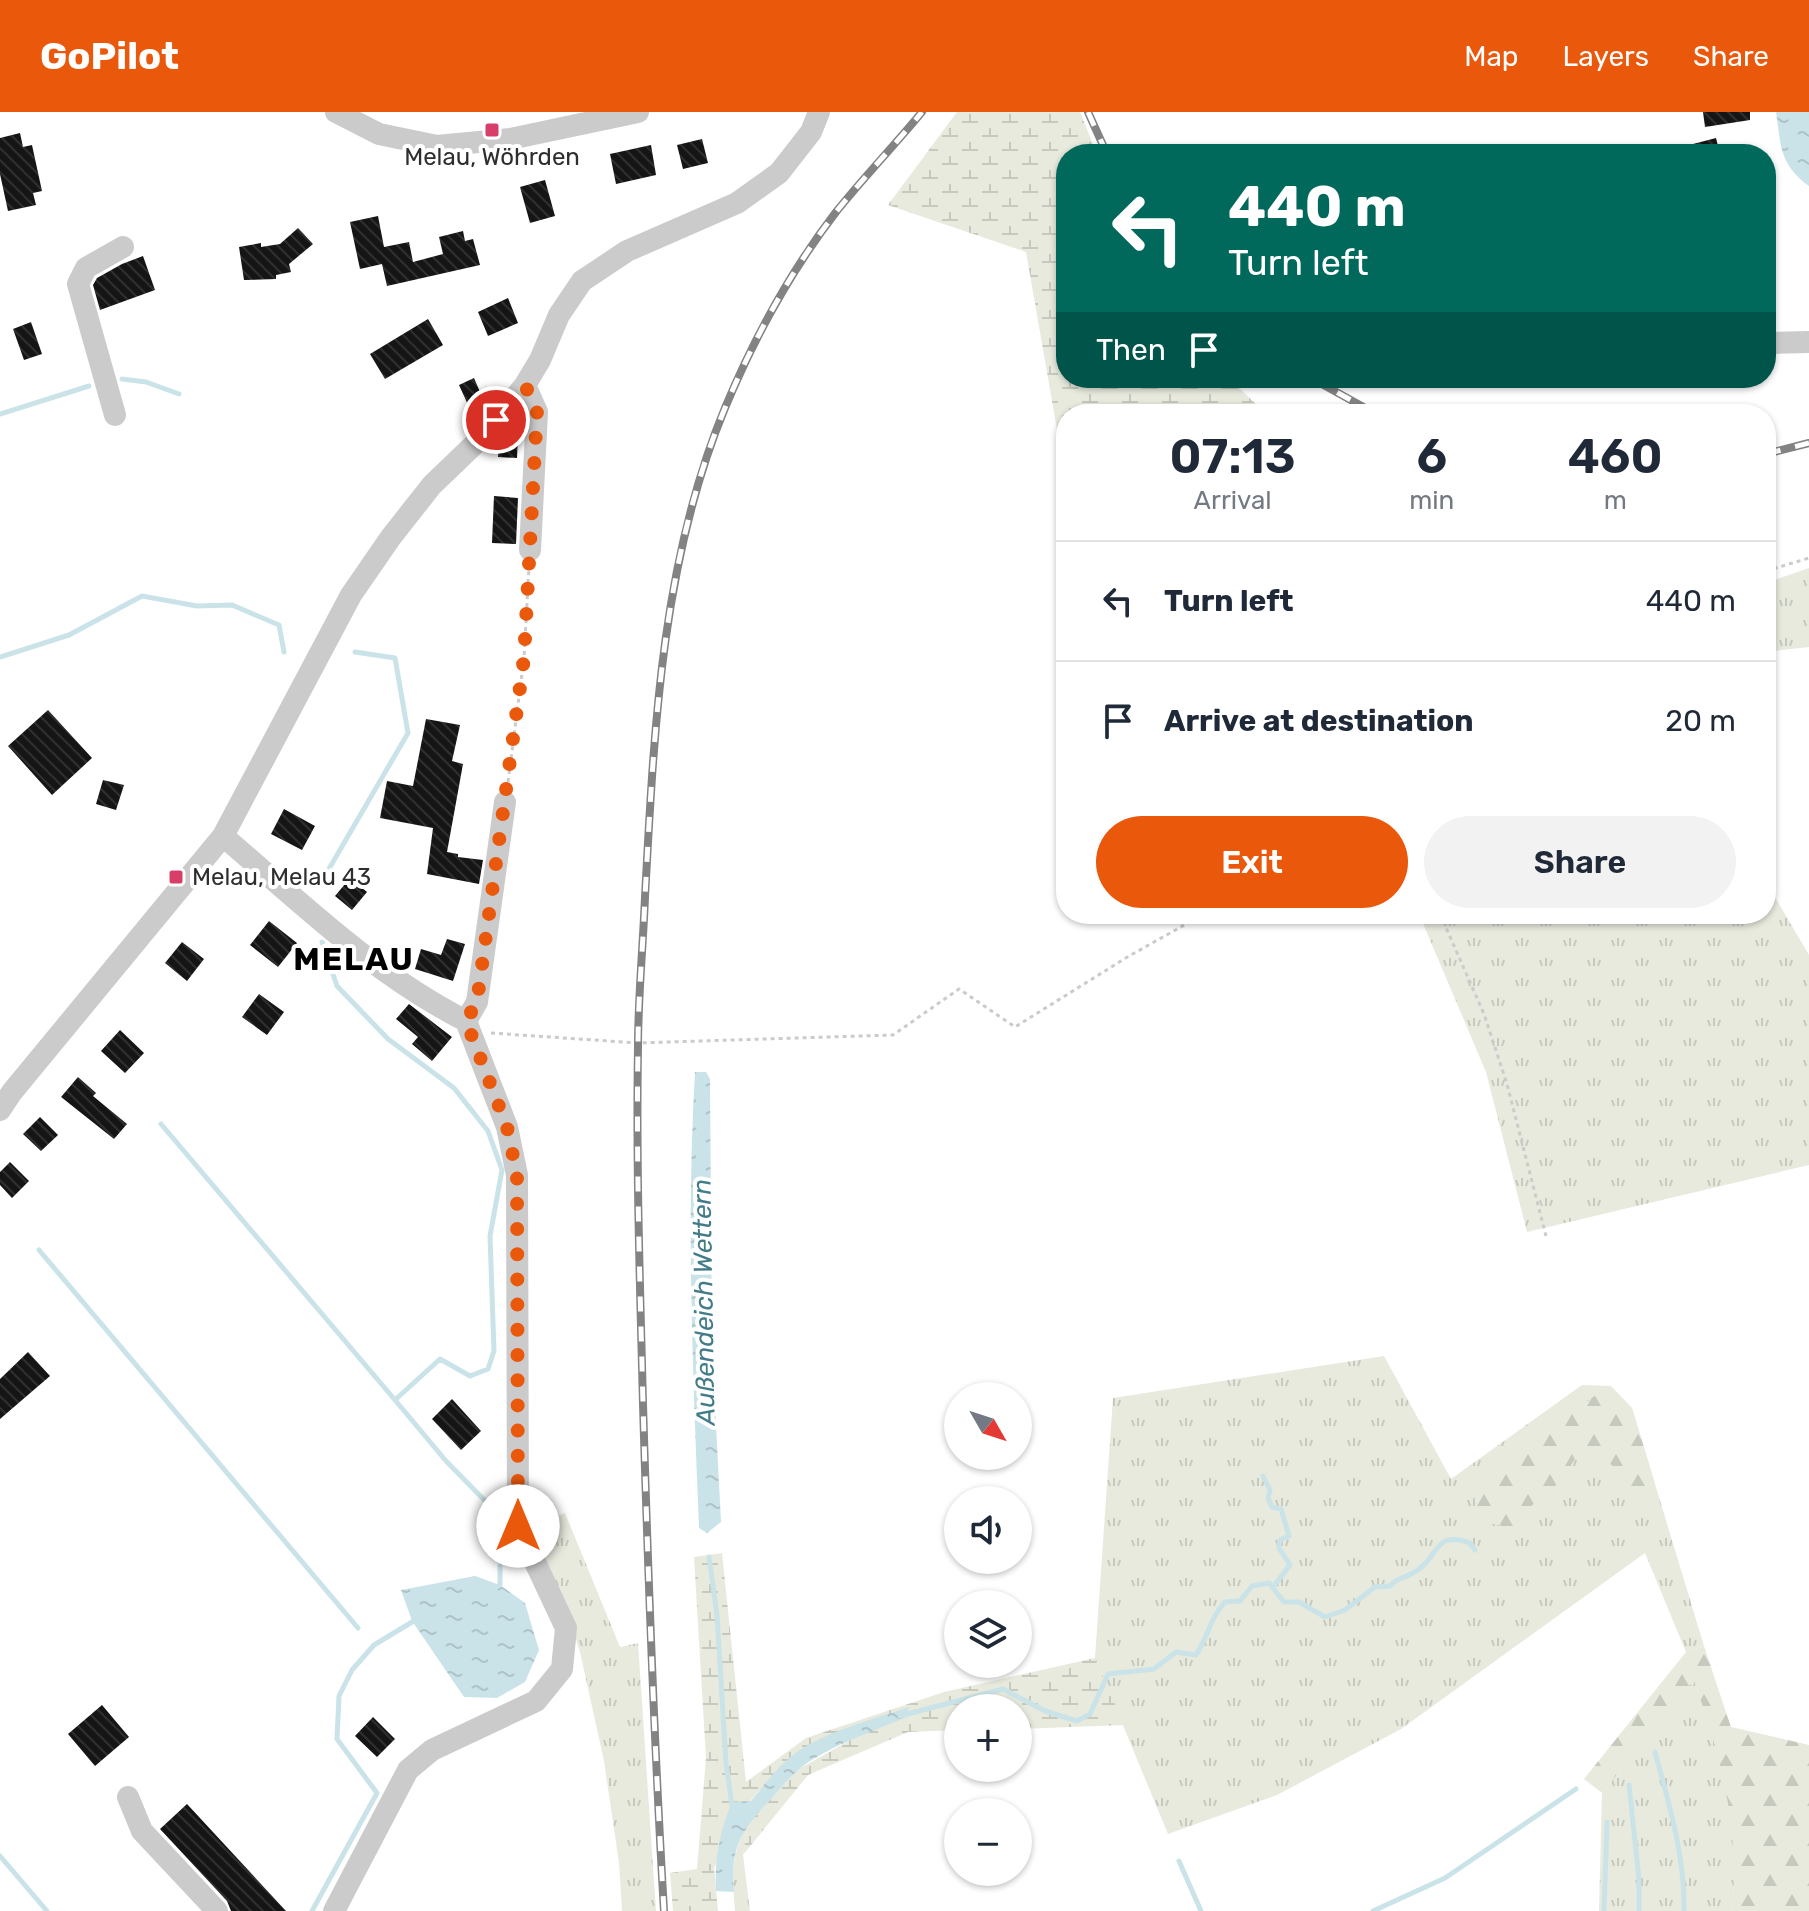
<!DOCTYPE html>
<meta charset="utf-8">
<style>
body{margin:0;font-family:Rubik,sans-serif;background:#f2f2f3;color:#1f2937;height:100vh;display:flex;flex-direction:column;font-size:30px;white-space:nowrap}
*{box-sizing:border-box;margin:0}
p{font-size:26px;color:#747a83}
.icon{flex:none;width:44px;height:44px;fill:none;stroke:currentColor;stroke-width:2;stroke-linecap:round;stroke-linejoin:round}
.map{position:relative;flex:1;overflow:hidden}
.panel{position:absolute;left:1056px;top:292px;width:720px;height:520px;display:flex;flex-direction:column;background:#fff;border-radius:32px;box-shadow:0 2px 6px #0004}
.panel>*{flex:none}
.hud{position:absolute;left:1056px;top:32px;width:720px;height:244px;border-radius:32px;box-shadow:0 2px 6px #0004;background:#00695c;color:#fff;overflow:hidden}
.needle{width:52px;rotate:129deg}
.controls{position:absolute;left:944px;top:1270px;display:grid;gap:16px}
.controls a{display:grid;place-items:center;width:88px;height:88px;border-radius:50%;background:#fff;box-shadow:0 2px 6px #0004;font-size:40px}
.pin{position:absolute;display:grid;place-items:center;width:68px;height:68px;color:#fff;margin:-34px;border:4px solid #fff;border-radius:50%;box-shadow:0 2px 8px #0007}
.me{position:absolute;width:88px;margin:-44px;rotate:0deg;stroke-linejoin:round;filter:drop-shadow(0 0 6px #0008)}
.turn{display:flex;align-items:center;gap:28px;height:168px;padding:0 40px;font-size:36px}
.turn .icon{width:104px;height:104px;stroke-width:2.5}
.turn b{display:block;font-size:56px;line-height:68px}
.then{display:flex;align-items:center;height:76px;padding:0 40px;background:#0003;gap:16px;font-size:30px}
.eta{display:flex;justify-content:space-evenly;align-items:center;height:136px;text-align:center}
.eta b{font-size:48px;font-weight:600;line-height:56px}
.cta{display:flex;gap:16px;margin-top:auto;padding:16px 40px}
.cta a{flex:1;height:92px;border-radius:48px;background:#ea580c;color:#fff;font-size:32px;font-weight:600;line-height:92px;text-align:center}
.cta a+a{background:#f2f2f3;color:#1f2937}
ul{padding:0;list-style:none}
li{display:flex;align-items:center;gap:24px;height:120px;padding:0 40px;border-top:2px solid #e0e1e3}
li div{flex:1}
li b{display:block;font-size:30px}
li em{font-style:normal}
header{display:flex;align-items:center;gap:48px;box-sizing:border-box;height:112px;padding:0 40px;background:#ea580c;color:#fff}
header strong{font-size:38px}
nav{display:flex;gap:44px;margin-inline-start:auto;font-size:28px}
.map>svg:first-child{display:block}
.grass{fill:url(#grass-tufts)}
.forest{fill:url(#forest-firs)}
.wetland{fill:url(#wetland-marsh)}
.water{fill:url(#water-ripples)}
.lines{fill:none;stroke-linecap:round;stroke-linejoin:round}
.stream{stroke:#cae3e8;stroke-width:5}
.building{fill:url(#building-back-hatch)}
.path{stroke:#cbcbcb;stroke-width:3;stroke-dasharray:4 4;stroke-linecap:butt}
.minor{stroke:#cbcbcb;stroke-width:22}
.rail-casing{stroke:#838383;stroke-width:8}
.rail{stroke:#fff;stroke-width:5;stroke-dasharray:15;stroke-linecap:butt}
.route{stroke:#ea580c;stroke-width:14;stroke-dasharray:0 25.2}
.poi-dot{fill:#d73e69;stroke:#fff;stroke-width:3}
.labels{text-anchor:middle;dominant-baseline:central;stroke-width:8;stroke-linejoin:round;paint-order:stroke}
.poi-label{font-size:24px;fill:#2e2e2e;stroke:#fff}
.water-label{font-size:26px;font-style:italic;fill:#437c89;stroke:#fff}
.district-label{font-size:32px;font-weight:bold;letter-spacing:2px;fill:#000;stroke:#fff}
</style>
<header>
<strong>GoPilot</strong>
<nav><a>Map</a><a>Layers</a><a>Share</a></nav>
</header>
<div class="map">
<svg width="1809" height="1799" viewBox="0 0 1809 1799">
<defs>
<pattern id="grass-tufts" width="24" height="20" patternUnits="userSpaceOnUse" patternTransform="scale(2)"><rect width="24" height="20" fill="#e7eadd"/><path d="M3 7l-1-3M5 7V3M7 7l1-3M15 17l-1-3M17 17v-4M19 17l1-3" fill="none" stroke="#c6c9be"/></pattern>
<pattern id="forest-firs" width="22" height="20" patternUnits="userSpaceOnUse" patternTransform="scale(2)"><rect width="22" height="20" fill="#e7eadd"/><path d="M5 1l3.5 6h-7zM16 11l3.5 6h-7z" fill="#c6c9be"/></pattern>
<pattern id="wetland-marsh" width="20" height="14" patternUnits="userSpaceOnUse" patternTransform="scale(2)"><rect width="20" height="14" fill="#e7eadd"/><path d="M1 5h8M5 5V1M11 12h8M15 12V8" fill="none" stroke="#c6c9be"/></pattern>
<pattern id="water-ripples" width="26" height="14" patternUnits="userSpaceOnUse" patternTransform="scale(2)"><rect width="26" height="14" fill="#cae3e8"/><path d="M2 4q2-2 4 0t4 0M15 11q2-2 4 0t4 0" fill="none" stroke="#aec3c7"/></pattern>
<pattern id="building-back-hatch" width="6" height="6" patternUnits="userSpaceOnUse" patternTransform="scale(2)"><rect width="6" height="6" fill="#151515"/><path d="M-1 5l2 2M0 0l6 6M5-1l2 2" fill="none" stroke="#2f2f2f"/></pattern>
</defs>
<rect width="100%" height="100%" fill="#fff"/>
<path class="grass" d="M1809,456V535L1766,540V471Z
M1766,770L1809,843V1053L1527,1120L1486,960L1419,802H1766Z
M1384,1244L1451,1367L1582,1273L1611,1274L1632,1296L1704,1534L1686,1540L1645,1441L1401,1617L1277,1683L1168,1722L1095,1546L1113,1286Z
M565,1401L620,1535L638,1531L656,1799H622L619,1751L604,1649L580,1540L571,1512L528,1416Z
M1694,1567C1708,1612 1727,1659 1732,1705C1736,1737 1735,1768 1732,1799H1599L1602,1681Z
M748,1712L743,1743L750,1799H735C732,1764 730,1744 748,1712Z"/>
<path class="forest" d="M1611,1281L1632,1296L1655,1372L1645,1390C1611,1369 1629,1347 1578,1342L1561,1369L1530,1395L1516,1417L1489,1411L1475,1392L1474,1373L1496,1351L1527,1327L1556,1312L1596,1283Z
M1704,1534L1731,1615L1809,1633V1799H1732C1740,1713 1721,1648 1694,1568L1602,1681L1584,1667L1686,1540Z"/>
<path class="wetland" d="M957,0H1080L1097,42H1066V266H1229L1261,297L1273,302H1066V369L1026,140L888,93Z
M722,1441L746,1670L806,1626L944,1580L1095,1546L1124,1613L1018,1617V1596H958V1618L908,1620L808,1663L743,1743L748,1712L797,1658L908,1596L848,1616L777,1658L750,1689L714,1756L718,1799H673L670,1761L697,1757L706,1646L694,1445Z"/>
<path class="water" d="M1776,0H1809V74C1779,52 1781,33 1776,0Z
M695,960H706L710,967L712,1236L721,1410L707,1421L699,1416C693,1264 686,1112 695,960Z
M475,1464L500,1473L525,1491L539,1538L525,1570L497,1586L464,1585L412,1509L401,1478Z
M909,1595L906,1605C873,1620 822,1636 796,1660C787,1668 779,1678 771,1687C741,1718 730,1736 734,1780L716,1779C714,1747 720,1719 732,1690L751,1689C766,1670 782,1649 803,1636C835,1617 874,1607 909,1595Z"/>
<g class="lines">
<path class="stream" d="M122,267L146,270L179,282
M0,302L89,274
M0,545L69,523L142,484L197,494L232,493L279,513L284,540
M319,774L408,621L395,546L355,540
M322,830L337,874L388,927L454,976L488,1019L502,1058L490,1124L494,1239L488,1257L470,1264L440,1247L395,1288L446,1349L499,1403
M161,1012L395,1288
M39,1138L358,1516
M1263,1364L1270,1378L1268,1386L1272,1395L1281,1397L1289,1424L1280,1428L1279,1436L1290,1453L1273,1475
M709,1445L717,1503L726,1651L732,1694
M496,1475L500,1473V1454
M900,1604L1003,1577L1045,1599L1077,1609L1090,1602L1108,1562L1154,1557L1176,1540L1196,1543C1208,1525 1210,1506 1225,1490L1240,1489L1252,1474L1269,1471L1284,1490H1299L1325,1505L1345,1498L1375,1475L1390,1474C1398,1465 1403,1467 1413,1461C1440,1447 1432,1417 1470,1431L1475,1438
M1655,1640C1669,1692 1685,1744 1684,1799
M1629,1673L1639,1767V1799
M0,1744L47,1799
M1179,1749L1201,1799
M312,1799L377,1681L337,1627L339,1584L352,1558L374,1533L417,1507
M1373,1799L1445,1766L1576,1677
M1604,1799L1607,1710"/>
</g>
<path class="building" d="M1703,0H1750V8L1705,15Z
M20,21L23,35L32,33L42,79L33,81L36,93L8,99L0,62V26Z
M1716,26L1720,42H1675L1674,37Z
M702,27L708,51L683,57L677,33Z
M651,33L656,63L616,72L610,42Z
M545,68L555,104L530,111L520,75Z
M378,104L384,135L409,130L413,150L443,142L439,125L463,119L465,129L473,127L480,153L387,174L382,152L360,157L350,110Z
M298,116L313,132L289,152L291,160L276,163V167L244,168L239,135L261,131V135L280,132Z
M143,144L155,178L100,198L93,173L97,166L122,152Z
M508,186L518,211L488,224L478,200Z
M428,207L443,233L385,267L370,242Z
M31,210L42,242L24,248L13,217Z
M474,266L484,289L469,295L459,273Z
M502,322L518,323L517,346L498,345L499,327Z
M494,384L518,386L516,432L492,431Z
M48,598L92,646L52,683L8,634Z
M426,607L460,613L452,649L463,652L447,740L458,742V745L483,748L479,772L427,762L433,716L380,706L387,669L413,674Z
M103,668L124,673L116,698L96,692Z
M284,697L315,714L302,738L271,722Z
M350,766L367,780L352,798L335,784Z
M269,809L297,831L278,855L250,833Z
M447,827L465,832L453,869L415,857L421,837L441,843Z
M182,830L204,847L187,869L165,851Z
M259,882L284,900L267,923L242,905Z
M409,892L452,925L432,949L412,932L418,925L396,907Z
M120,918L144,941L125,961L101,939Z
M78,965L96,981L93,984L127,1012L114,1027L61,985Z
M40,1005L58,1023L41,1039L23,1022Z
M10,1050L29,1069L12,1086L0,1073V1060Z
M28,1240L50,1264L0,1307V1267Z
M452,1287L481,1319L461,1338L432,1307Z
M102,1593L129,1625L95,1654L68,1622Z
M373,1605L395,1627L377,1645L355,1624Z
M187,1692L286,1799H231L227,1789L160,1717Z"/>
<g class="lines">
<path class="path" d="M1766,459L1809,446
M508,670L524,546L529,455
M1440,802L1484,902L1507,972L1546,1124
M491,921L638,931L893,923L959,877L1015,915L1129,844L1204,802"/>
<path class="minor" d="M336,0L379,22L437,34L510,27L638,0
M1772,231L1809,230
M525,273L537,300L530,438
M115,303L78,172L86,156L123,135
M223,724C301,791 374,862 466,909
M0,998L12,980L223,724L351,483L391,425L432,373L482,325L525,273L540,248L559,203L582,169L627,139L737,91L779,61L811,20L819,0
M128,1685L142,1719L217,1799
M334,1799L408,1658L432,1638L536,1589L562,1557L566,1516L518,1414L517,1063L507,1015L466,909L477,890L505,690"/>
<g class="rail-casing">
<path id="rail" d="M1088,0L1107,42
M1311,266L1376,302
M1766,342L1809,331
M664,1799C654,1630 648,1461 643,1292C640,1173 636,1054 638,935C638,885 643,835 645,785C654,620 661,450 725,296C754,226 790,160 836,100C863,66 894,34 922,0"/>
</g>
<use href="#rail" class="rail"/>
</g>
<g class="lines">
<path class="route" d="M496,308L525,273L537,300L524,546L477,890L466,909L507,1015L517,1063L518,1414"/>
</g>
<g class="poi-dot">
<rect x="484" y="10" width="16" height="16" rx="4"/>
<rect x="168" y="757" width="16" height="16" rx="4"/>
</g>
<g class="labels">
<g class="poi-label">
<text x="492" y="45">Melau, Wöhrden</text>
<text x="192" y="765" text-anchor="start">Melau, Melau 43</text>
</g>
<g class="water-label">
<text transform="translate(704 1190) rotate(-91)">Außendeich Wettern</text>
</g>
<g class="district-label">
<text x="354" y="847">MELAU</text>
</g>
</g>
</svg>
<div class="controls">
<a><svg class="needle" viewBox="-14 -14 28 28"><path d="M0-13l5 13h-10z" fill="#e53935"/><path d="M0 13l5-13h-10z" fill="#747a83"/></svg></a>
<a><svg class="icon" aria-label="sound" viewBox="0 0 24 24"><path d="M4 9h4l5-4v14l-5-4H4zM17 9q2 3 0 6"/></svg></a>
<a><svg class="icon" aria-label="layers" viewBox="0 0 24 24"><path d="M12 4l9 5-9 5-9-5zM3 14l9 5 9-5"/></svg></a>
<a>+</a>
<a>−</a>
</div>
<div class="pin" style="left:496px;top:308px;background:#d93025"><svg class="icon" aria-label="arrive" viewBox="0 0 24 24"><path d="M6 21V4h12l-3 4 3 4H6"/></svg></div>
<svg class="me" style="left:518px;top:1414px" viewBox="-20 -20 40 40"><circle r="19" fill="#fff"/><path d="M0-13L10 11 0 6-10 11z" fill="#ea580c"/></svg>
<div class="hud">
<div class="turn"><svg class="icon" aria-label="left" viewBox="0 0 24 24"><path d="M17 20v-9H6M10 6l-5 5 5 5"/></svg><div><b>440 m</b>Turn left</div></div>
<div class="then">Then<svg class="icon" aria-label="arrive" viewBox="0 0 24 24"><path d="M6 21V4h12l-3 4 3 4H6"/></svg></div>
</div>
<section class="panel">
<div class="eta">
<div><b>07:13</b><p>Arrival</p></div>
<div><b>6</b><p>min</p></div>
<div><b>460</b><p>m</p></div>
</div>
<ul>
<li><svg class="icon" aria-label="left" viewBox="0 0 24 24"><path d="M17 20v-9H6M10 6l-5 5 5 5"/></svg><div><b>Turn left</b></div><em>440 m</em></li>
<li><svg class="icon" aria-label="arrive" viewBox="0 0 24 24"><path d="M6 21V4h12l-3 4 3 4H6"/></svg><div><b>Arrive at destination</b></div><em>20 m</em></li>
</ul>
<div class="cta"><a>Exit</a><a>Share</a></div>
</section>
</div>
